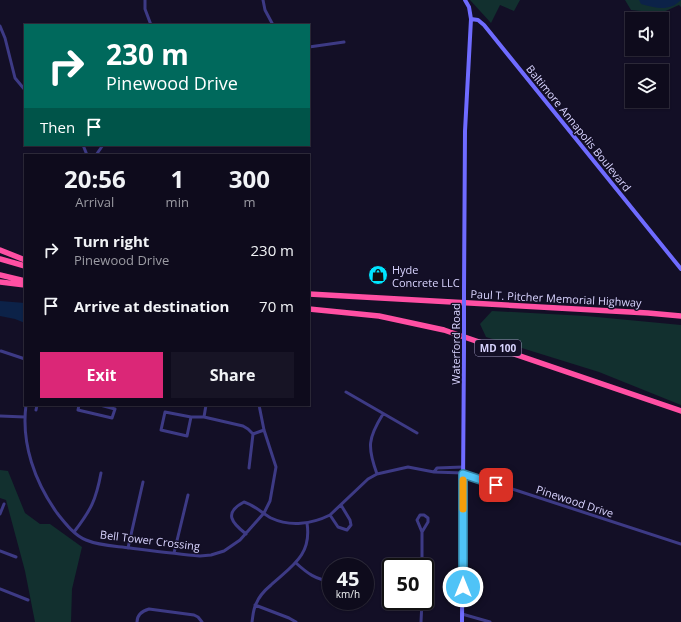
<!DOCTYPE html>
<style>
body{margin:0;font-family:"Open Sans",sans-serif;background:#171425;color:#f1f3f6;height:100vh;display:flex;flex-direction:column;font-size:15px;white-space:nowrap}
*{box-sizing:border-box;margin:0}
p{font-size:13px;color:#9b9ba3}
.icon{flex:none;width:22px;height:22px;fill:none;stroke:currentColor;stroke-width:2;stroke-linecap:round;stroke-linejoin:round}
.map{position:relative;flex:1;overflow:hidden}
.sheet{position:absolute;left:24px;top:154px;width:286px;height:252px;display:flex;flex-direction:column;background:#0e0b1c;border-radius:0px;box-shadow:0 1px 3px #0004,0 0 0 1px #2e2b3b}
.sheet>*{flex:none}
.guide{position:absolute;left:24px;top:24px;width:286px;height:122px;border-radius:0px;box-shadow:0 1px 3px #0004,0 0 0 1px #2e2b3b;background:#00695c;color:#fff;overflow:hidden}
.controls{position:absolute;left:625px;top:12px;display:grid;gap:8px}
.controls a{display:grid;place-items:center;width:44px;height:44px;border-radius:0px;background:#0e0b1c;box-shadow:0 1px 3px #0004,0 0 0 1px #2e2b3b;font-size:20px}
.speed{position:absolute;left:322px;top:558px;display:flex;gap:8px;font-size:20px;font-weight:700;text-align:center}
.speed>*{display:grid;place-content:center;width:52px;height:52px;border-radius:50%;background:#0e0b1c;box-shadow:0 1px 3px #0004,0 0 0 1px #2e2b3b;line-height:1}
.speed small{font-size:10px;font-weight:400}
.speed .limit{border:2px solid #111;border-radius:6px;background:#fff;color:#111}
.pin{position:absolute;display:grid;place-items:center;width:34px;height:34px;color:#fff;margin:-17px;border-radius:8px;box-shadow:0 2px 6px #0006}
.me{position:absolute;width:44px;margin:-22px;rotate:0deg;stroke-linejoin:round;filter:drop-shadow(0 0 3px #0008)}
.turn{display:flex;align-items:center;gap:14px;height:84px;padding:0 16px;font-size:18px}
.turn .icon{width:52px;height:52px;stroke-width:2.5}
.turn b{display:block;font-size:28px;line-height:34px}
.then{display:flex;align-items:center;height:38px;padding:0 16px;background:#0003;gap:8px;font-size:15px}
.eta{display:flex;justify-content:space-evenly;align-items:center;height:68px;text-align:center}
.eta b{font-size:24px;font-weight:700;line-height:28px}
.primary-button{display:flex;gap:8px;margin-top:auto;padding:8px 16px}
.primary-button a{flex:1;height:46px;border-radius:0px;background:#db2777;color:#fff;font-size:16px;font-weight:700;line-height:46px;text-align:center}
.primary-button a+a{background:#171425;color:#f1f3f6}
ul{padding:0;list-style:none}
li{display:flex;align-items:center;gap:12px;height:56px;padding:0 16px}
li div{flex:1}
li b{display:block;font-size:15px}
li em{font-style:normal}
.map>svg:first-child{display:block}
.green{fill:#12302f}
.water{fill:#0c2248}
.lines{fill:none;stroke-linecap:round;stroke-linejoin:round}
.street{stroke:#3d3a85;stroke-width:3}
.secondary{stroke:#6f6bff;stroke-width:4}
.highway{stroke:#ff4fa3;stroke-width:5.5}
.secondary-bridge{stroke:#6f6bff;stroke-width:4}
.route-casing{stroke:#337fa1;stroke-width:10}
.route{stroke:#4fc3f7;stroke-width:7}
.slow{stroke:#f59e0b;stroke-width:7}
.labels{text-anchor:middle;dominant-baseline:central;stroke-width:3;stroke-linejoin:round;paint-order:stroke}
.shield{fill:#130f26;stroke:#9e99be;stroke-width:1}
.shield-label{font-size:10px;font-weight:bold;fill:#d9d4ff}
.street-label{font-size:11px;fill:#d9d4ff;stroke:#130f26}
.poi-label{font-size:11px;fill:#d9d4ff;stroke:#130f26;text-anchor:start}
</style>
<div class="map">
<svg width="681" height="622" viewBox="0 0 681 622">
<rect width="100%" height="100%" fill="#130f26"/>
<path class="green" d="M470,0H520L514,11L500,5L491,23Z
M625,0H681V7L679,5L661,13L631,10Z
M492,311L586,316L681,325V405L599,372L486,337L480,324Z
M0,470L8,471L25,513L40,524H50L82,547L72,589L71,622H35L25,571L6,500L0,498Z"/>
<path class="water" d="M639,0H681C669,12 656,8 641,4Z
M0,301L25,303V323L15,319L0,316Z"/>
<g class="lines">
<path class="street" d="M145,0V9L151,25
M263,0L265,10L273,25
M0,26L5,38L15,78L25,90
M309,47L344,42
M83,145L87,155
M96,155L103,145
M1,351L25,359
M346,392L417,433
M26,405C21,444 35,482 57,513C65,523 74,535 86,540C100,546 116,546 130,548C154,551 177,554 200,556L211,555L224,551L240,540L264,513L270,501L276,467L264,430L259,405
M79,405L78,410L112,418L115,409L100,405
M36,410L37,405
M165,412L191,417L187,436L161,430Z
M0,416L25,417
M191,417H204L243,426L248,429L253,434L264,430
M204,417L206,405
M249,468L253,434
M434,472L437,468L463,467
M377,474C367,447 368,438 383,414
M0,514L4,504
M330,515L338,527L347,530L351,525L350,520L341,505
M74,532C91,510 96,500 101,473
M246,534C232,523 223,513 244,502C254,505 262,513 271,518C290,527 312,524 330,515L368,479L377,474L408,467L434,472L463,473L681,544
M128,548L143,482
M0,551L16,557
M174,553L188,495
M296,563C307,573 316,580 331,581
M422,567V532L417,520L420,515H424L428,518V522L422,532
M0,589L28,600
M255,605L289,618L296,622
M462,614L490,622
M137,622C137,615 142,611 149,609L194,615L198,617L202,622
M252,622C253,616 253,610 256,604C259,596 265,590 271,585C292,566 312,555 307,523
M421,622L422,601"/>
<path class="secondary" d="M471,19L478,20L484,25L681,269
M464,291L465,131L471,19L469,7L465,0
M462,622L464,348"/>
<path class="highway" d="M0,250L25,260
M0,259L25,266
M0,275L25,281
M0,282L25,285
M309,294L648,313L681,316
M309,309L379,316L444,330L681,411"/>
<path class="secondary-bridge" d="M464,291V348"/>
</g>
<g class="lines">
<g class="route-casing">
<path id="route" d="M463,587V474L496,485"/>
</g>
<use href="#route" class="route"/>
<path class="slow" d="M463,509V480"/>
</g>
<defs>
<g id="shop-disc" transform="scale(1)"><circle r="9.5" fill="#00e5ff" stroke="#130f26"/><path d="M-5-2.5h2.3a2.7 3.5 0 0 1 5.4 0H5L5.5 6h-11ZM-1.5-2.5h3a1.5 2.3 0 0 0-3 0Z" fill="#111"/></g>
</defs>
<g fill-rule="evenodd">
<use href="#shop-disc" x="378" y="275"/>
</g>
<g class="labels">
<rect class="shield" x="475" y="340" width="46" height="16" rx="3"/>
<g class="shield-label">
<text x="498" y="348">MD 100</text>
</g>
<g class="street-label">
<text transform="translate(579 128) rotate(51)">Baltimore Annapolis Boulevard</text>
<text transform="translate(556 298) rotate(3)">Paul T. Pitcher Memorial Highway</text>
<text transform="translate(455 344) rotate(-90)">Waterford Road</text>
<text transform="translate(575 501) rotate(18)">Pinewood Drive</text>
<text transform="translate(150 540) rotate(7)">Bell Tower Crossing</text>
</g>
<g class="poi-label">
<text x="392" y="269">Hyde<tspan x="392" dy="13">Concrete LLC</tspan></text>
</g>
</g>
</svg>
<div class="controls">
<a><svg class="icon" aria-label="sound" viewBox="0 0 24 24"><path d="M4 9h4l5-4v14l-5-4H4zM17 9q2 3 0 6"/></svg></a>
<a><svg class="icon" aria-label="layers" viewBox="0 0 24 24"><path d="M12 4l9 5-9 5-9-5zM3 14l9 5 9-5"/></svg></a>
</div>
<div class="speed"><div>45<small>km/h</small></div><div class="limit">50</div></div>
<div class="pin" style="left:496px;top:485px;background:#d93025"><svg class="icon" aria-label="arrive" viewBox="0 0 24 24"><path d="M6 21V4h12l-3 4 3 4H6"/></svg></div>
<svg class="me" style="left:463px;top:587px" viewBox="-20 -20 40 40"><circle r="17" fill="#4fc3f7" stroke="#fff" stroke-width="3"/><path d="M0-11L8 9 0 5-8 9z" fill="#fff"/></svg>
<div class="guide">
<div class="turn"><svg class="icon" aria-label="right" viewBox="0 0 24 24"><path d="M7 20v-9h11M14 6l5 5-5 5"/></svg><div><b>230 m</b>Pinewood Drive</div></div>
<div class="then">Then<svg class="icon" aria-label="arrive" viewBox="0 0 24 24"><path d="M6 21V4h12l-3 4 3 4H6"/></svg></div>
</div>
<section class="sheet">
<div class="eta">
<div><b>20:56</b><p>Arrival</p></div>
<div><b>1</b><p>min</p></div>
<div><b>300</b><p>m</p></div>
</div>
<ul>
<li><svg class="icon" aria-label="right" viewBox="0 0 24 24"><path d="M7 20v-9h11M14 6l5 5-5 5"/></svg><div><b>Turn right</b><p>Pinewood Drive</p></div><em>230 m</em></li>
<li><svg class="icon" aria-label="arrive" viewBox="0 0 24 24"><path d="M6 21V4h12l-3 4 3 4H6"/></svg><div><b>Arrive at destination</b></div><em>70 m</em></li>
</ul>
<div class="primary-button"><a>Exit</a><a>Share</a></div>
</section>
</div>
